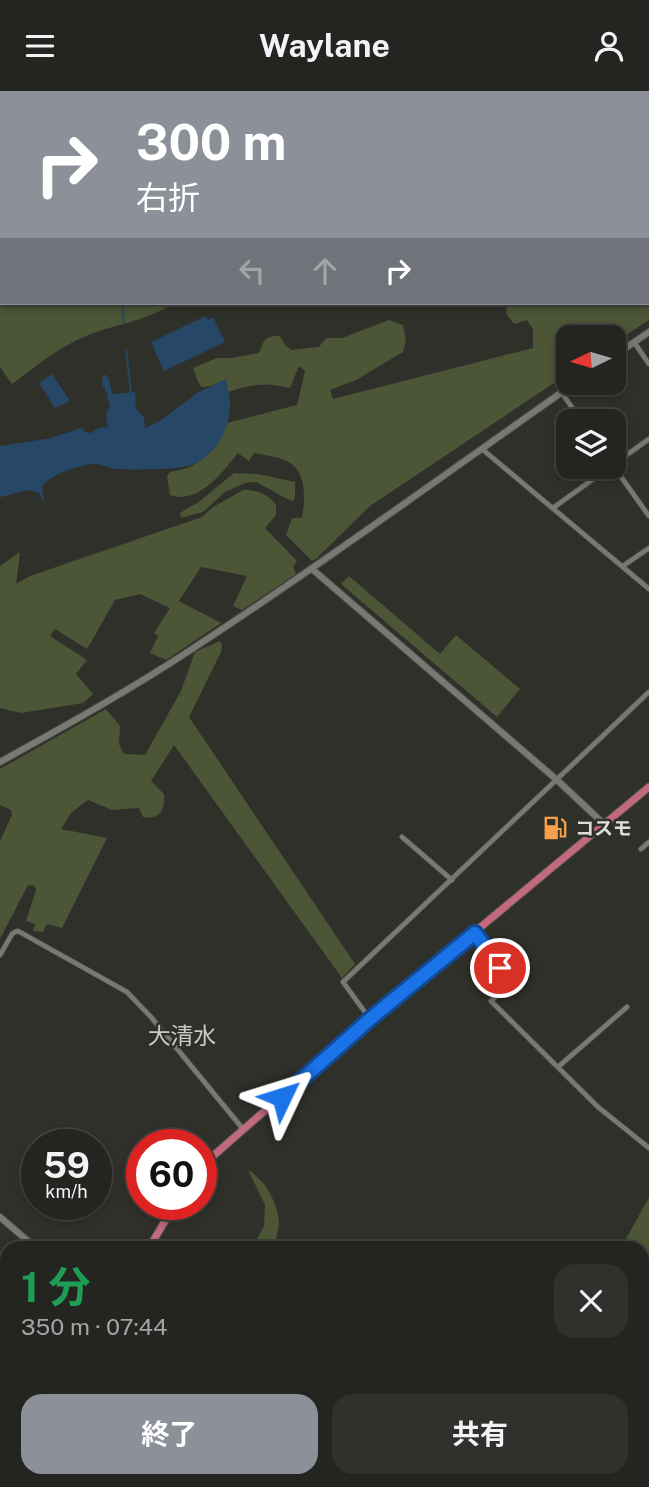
<!DOCTYPE html>
<html lang="ja">
<meta charset="utf-8">
<style>
body{margin:0;font-family:"Public Sans","Noto Sans JP",sans-serif;background:#30302d;color:#f1f3f6;height:100vh;display:flex;flex-direction:column;font-size:26px;white-space:nowrap}
*{box-sizing:border-box;margin:0}
p{font-size:23px;color:#a3a4a5}
.icon{flex:none;width:38px;height:38px;fill:none;stroke:currentColor;stroke-width:2;stroke-linecap:round;stroke-linejoin:round}
.map{position:relative;flex:1;overflow:hidden}
.panel{position:absolute;left:0px;top:1150px;width:649px;height:247px;display:flex;flex-direction:column;background:#242420;border-radius:21px 21px 0 0;box-shadow:0 4px 10px #0003,0 0 0 2px #41413e}
.panel>*{flex:none}
.hud{position:absolute;left:0px;top:0px;width:649px;height:214px;box-shadow:0 4px 10px #0003,0 0 0 2px #41413e;background:#8c9099;color:#fff;overflow:hidden}
.needle{width:46px;rotate:265deg}
.buttons{position:absolute;left:556px;top:234px;display:grid;gap:14px}
.buttons a{display:grid;place-items:center;width:70px;height:70px;border-radius:14px;background:#242420;box-shadow:0 4px 10px #0003,0 0 0 2px #41413e;font-size:35px}
.speed{position:absolute;left:21px;top:1038px;display:flex;gap:14px;font-size:35px;font-weight:700;text-align:center}
.speed>*{display:grid;place-content:center;width:91px;height:91px;border-radius:50%;background:#242420;box-shadow:0 4px 10px #0003,0 0 0 2px #41413e;line-height:1}
.speed small{font-size:18px;font-weight:400}
.speed .limit{border:10px solid #d22;background:#fff;color:#111}
.pin{position:absolute;display:grid;place-items:center;width:60px;height:60px;color:#fff;margin:-30px;border:4px solid #fff;border-radius:50%;box-shadow:0 2px 7px #0007}
.me{position:absolute;width:77px;margin:-38px;rotate:49deg;stroke-linejoin:round;filter:drop-shadow(0 0 5px #0008)}
.turn{display:flex;align-items:center;gap:24px;height:147px;padding:0 21px;font-size:32px}
.turn .icon{width:91px;height:91px;stroke-width:2.5}
.turn b{display:block;font-size:49px;line-height:60px}
.lanes{display:flex;align-items:center;height:66px;padding:0 21px;background:#0003;justify-content:center;gap:35px;direction:ltr}
.lanes .off{opacity:.35}
.round{display:grid;place-items:center;flex:none;width:74px;height:74px;border-radius:21px;background:#30302d}
.overview{display:flex;align-items:center;justify-content:space-between;height:119px;padding:0 21px}
h1{font-size:42px;font-weight:700;line-height:52px;color:#1e9e55}
.action{display:flex;gap:14px;margin-top:auto;padding:14px 21px}
.action a{flex:1;height:80px;border-radius:21px;background:#8c9099;color:#fff;font-size:28px;font-weight:700;line-height:80px;text-align:center}
.action a+a{background:#30302d;color:#f1f3f6}
header{display:flex;justify-content:space-between;align-items:center;height:91px;padding:0 21px;background:#242420;font-size:32px;font-weight:700}
.map>svg:first-child{display:block}
.green{fill:#4c5536}
.water{fill:#264765}
.lines{fill:none;stroke-linecap:round;stroke-linejoin:round}
.stream{stroke:#264765;stroke-width:2}
.taxiway{stroke:#6a6964;stroke-width:16}
.runway{stroke:#6a6964;stroke-width:37}
.minor-casing{stroke:#4b4b47;stroke-width:6}
.tertiary-casing{stroke:#4b4b47;stroke-width:8}
.primary-casing{stroke:#4b4b47;stroke-width:9}
.minor{stroke:#797873;stroke-width:4.5}
.tertiary{stroke:#797873;stroke-width:6}
.primary{stroke:#c16a7d;stroke-width:7}
.route-casing{stroke:#114b97;stroke-width:18}
.route{stroke:#1a73e8;stroke-width:12}
.labels{text-anchor:middle;dominant-baseline:central;stroke-width:5;stroke-linejoin:round;paint-order:stroke}
.poi-label{font-size:19px;font-weight:bold;fill:#deddda;stroke:#30302b;text-anchor:start}
.quarter-label{font-size:23px;fill:#cbcac4;stroke:#30302b}
</style>
<header><svg class="icon" aria-label="menu" viewBox="0 0 24 24"><path d="M4 6h16M4 12h16M4 18h16"/></svg>Waylane<svg class="icon" aria-label="person" viewBox="0 0 24 24"><circle cx="12" cy="8" r="4"/><path d="M4 21q1-7 8-7t8 7"/></svg></header>
<div class="map">
<svg width="649" height="1396" viewBox="0 0 649 1396">
<rect width="100%" height="100%" fill="#30302b"/>
<path class="green" d="M648,128H649V229L614,252V247H569V282L370,415L317,467L312,470L286,444L292,427H302C306,406 307,376 282,368C273,365 263,364 254,362L249,370L238,362C222,382 198,414 170,404L167,385L170,381C202,377 214,359 227,332L297,314L305,280L299,275L290,297C263,291 254,293 228,301L225,289L211,295L202,296L198,291L193,277L217,267H231L259,262C265,248 264,245 280,245L285,254L291,259L319,256L326,247H342L389,229L403,234L406,249L403,261L356,289L330,299L333,308L533,257V238L527,229L514,233L506,223L507,212H648Z
M2,183V212H174C147,230 115,233 86,245C59,256 35,276 12,293L0,276V184Z
M234,382L258,383L295,391V406L294,409L291,410L256,391L245,392L225,401L203,421L181,427L180,422L200,410Z
M243,399C256,399 268,402 276,414V424L265,437L297,470L293,476L296,483L242,519L233,515L247,485L201,476L179,510L221,532L166,569L150,562L158,545L154,542L170,517L140,503L115,509L87,558L55,538L50,545L87,569L76,583L93,603L83,612L21,622L0,617V475L20,461L16,493L30,485L202,426L213,416Z
M349,485L440,563L456,544L520,598L497,626L341,493Z
M220,550L222,554L221,561L189,626L355,873L342,887L174,654L151,690L164,703C165,718 161,729 143,726L139,717L112,719L88,709L72,721L61,738L107,747L62,837L47,833L43,841L33,840L35,833L26,830L36,799L35,795L28,794L0,848V750L12,724L11,719L0,714V678L106,618L120,635L119,653L124,663L145,664L181,600L195,561Z
M248,1079C265,1088 277,1111 279,1130C279,1139 276,1148 272,1157H252L264,1135L265,1114Z
M649,1106V1235L642,1233V1157H621Z
M649,1324V1396H609L612,1390H642V1333Z"/>
<path class="water" d="M206,225L208,229L213,226L225,251L164,280L151,251Z
M52,283L70,310L55,317L39,292Z
M103,284H106L110,291L112,303L135,301L136,317L144,327L145,337L160,330L197,302L226,288C227,297 231,307 230,316C229,340 213,369 188,375C165,379 141,379 117,378C110,377 103,374 96,373C81,373 52,383 42,395L44,409H42L39,402C26,395 13,404 0,406V355L51,347L81,337L84,338L85,341L91,342L98,337L108,336L106,326L108,317L110,316L107,306L108,304L102,293Z"/>
<g class="lines">
<path class="stream" d="M417,2L420,0
M122,212L124,231
M126,259L131,301"/>
<path class="taxiway" d="M113,2L123,0
M0,13H2"/>
<path class="runway" d="M194,2L197,0
M0,140L2,139"/>
<g class="minor-casing">
<path id="minor" d="M634,251L649,273
M562,302L582,331
M482,358L649,498
M614,373L649,348
M614,376L649,425
M553,417L610,376
M623,475L649,457
M402,746L452,789
M641,758L649,751
M475,842L511,892L491,910L598,1016L649,1057
M0,864L12,843L15,841L18,840L127,901L151,926L243,1038
M370,928L343,891L649,601
M558,976L627,916"/>
</g>
<g class="tertiary-casing">
<path id="tertiary" d="M614,265L649,241
M312,478L557,689L604,733
M0,671C65,635 130,599 192,558C322,473 448,381 575,292
M0,1126L36,1157
M642,1348L649,1347
M173,1390L174,1396
M414,1396L422,1390"/>
</g>
<g class="primary-casing">
<path id="primary" d="M201,1077L213,1065L370,928L649,696
M149,1157L175,1113
M14,1396L17,1390"/>
</g>
<use href="#minor" class="minor"/>
<use href="#tertiary" class="tertiary"/>
<use href="#primary" class="primary"/>
</g>
<g class="lines">
<g class="route-casing">
<path id="route" d="M282,1006L370,928L475,842L500,877"/>
</g>
<use href="#route" class="route"/>
</g>
<defs>
<g id="fuel-bare" transform="scale(1.89)"><path d="M-5.5-6h7V0h2V4h1.3V-2.5L3-4.5l.8-.8L6-3V5H2.5V1h-1V6h-7ZM-4.2-4.7v3.2H.2V-4.7Z" fill="#f9a04d" stroke="#30302b" stroke-width="2.5" paint-order="stroke"/></g>
</defs>
<g fill-rule="evenodd">
<use href="#fuel-bare" x="555" y="737"/>
</g>
<g class="labels">
<g class="poi-label">
<text x="575" y="737">コスモ</text>
</g>
<g class="quarter-label">
<text x="182" y="944">大清水</text>
</g>
</g>
</svg>
<div class="buttons">
<a><svg class="needle" viewBox="-14 -14 28 28"><path d="M0-13l5 13h-10z" fill="#e53935"/><path d="M0 13l5-13h-10z" fill="#a3a4a5"/></svg></a>
<a><svg class="icon" aria-label="layers" viewBox="0 0 24 24"><path d="M12 4l9 5-9 5-9-5zM3 14l9 5 9-5"/></svg></a>
</div>
<div class="speed"><div>59<small>km/h</small></div><div class="limit">60</div></div>
<div class="pin" style="left:500px;top:877px;background:#d93025"><svg class="icon" aria-label="arrive" viewBox="0 0 24 24"><path d="M6 21V4h12l-3 4 3 4H6"/></svg></div>
<svg class="me" style="left:282px;top:1006px" viewBox="-20 -20 40 40"><path d="M0-17L14 15 0 8-14 15z" fill="#1a73e8" stroke="#fff" stroke-width="4"/></svg>
<div class="hud">
<div class="turn"><svg class="icon" aria-label="right" viewBox="0 0 24 24"><path d="M7 20v-9h11M14 6l5 5-5 5"/></svg><div><b>300 m</b>右折</div></div>
<div class="lanes"><svg class="icon off" aria-label="left" viewBox="0 0 24 24"><path d="M17 20v-9H6M10 6l-5 5 5 5"/></svg><svg class="icon off" aria-label="ahead" viewBox="0 0 24 24"><path d="M12 20V5M6 11l6-6 6 6"/></svg><svg class="icon" aria-label="right" viewBox="0 0 24 24"><path d="M7 20v-9h11M14 6l5 5-5 5"/></svg></div>
</div>
<section class="panel">
<div class="overview"><div><h1>1 分</h1><p>350 m · 07:44</p></div><a class="round"><svg class="icon" aria-label="close" viewBox="0 0 24 24"><path d="M6 6l12 12M18 6L6 18"/></svg></a></div>
<div class="action"><a>終了</a><a>共有</a></div>
</section>
</div>
